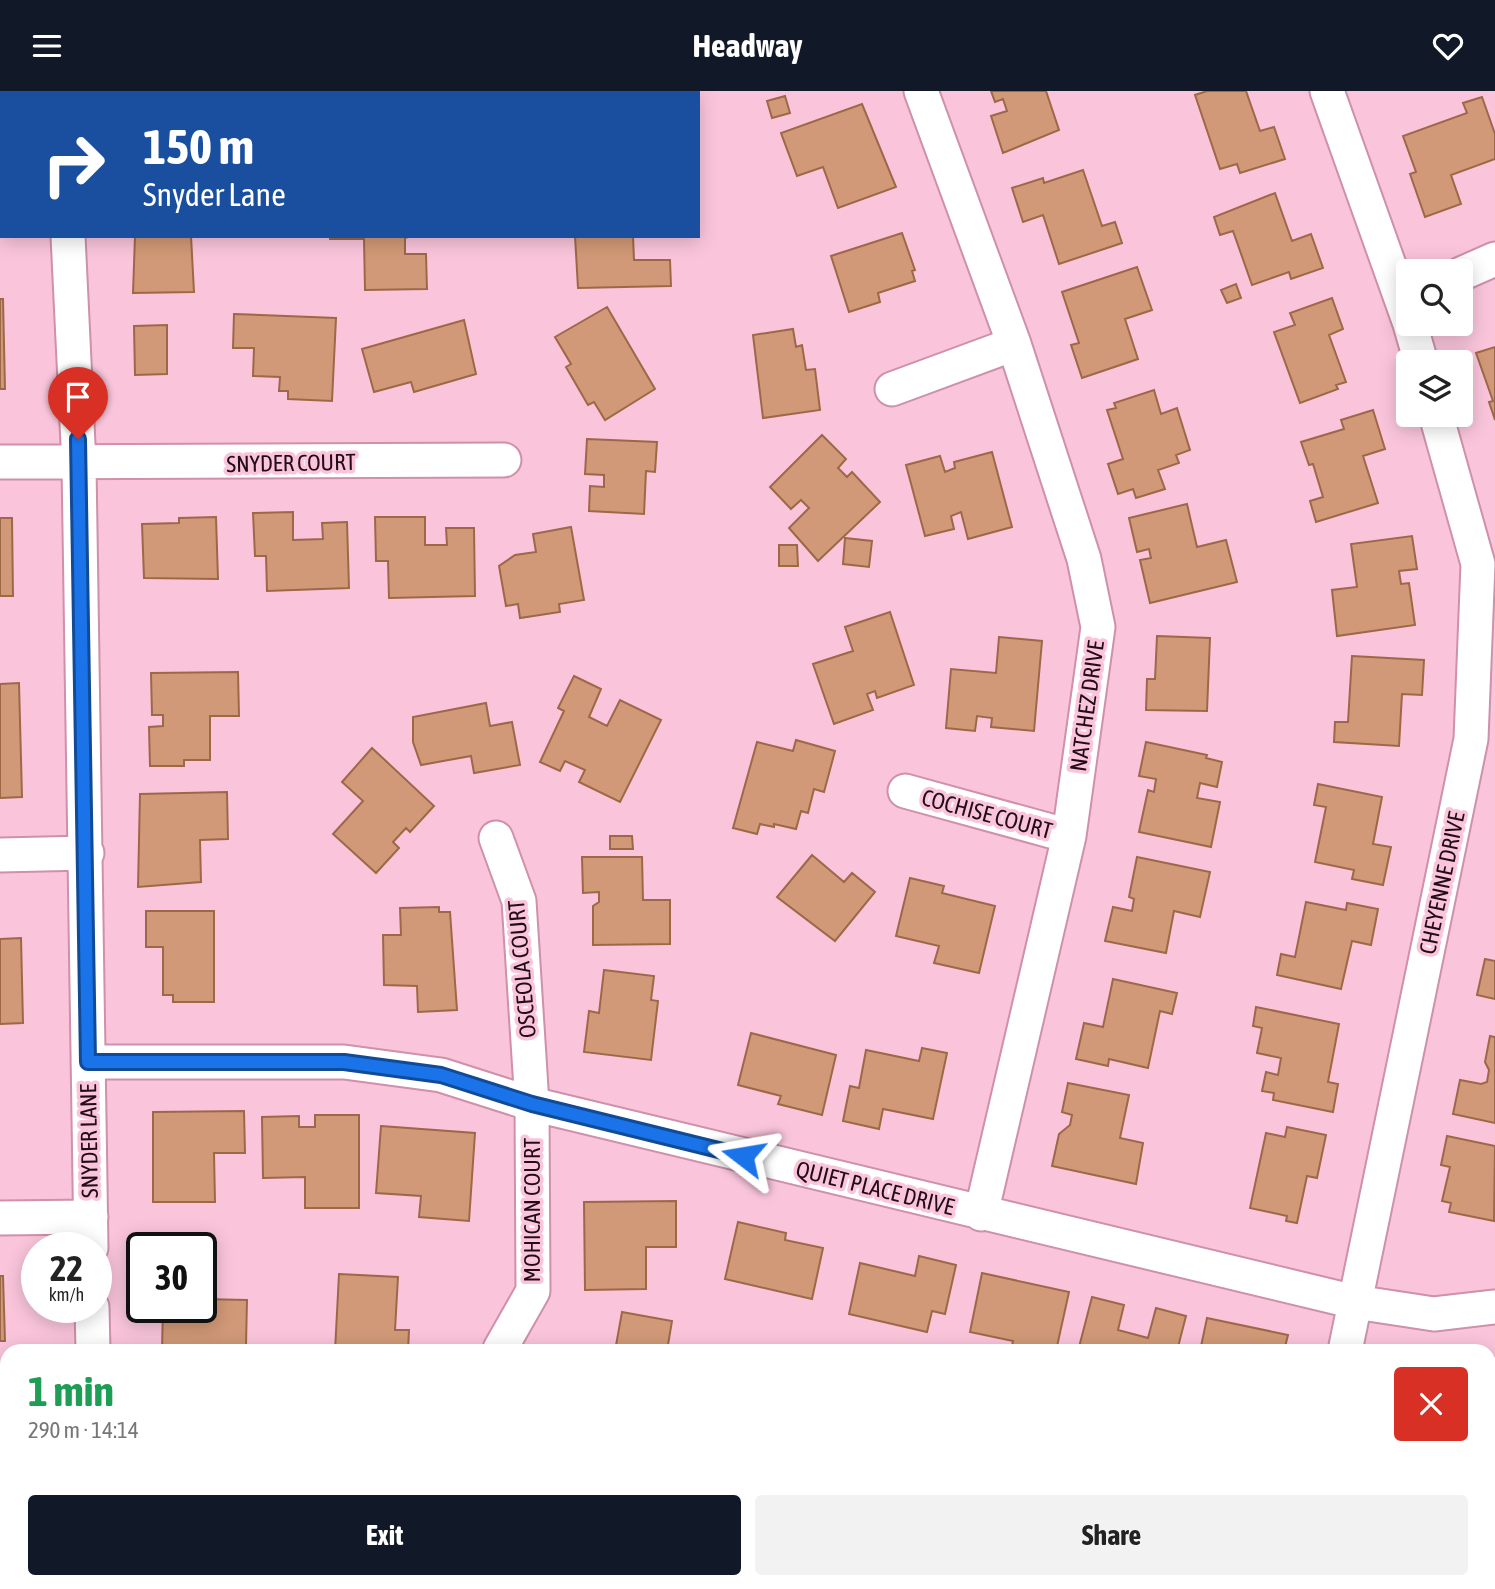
<!DOCTYPE html>
<meta charset="utf-8">
<style>
body{margin:0;font-family:"Asap Condensed",sans-serif;background:#f2f2f2;color:#222;height:100vh;display:flex;flex-direction:column;font-size:26px;white-space:nowrap}
*{box-sizing:border-box;margin:0}
p{font-size:23px;color:#767676}
.icon{flex:none;width:38px;height:38px;fill:none;stroke:currentColor;stroke-width:2;stroke-linecap:round;stroke-linejoin:round}
.map{position:relative;flex:1;overflow:hidden}
.panel{position:absolute;left:0px;top:1253px;width:1496px;height:245px;display:flex;flex-direction:column;background:#fff;border-radius:21px 21px 0 0;box-shadow:0 4px 18px #0003}
.panel>*{flex:none}
.banner{position:absolute;left:0px;top:0px;width:700px;height:147px;box-shadow:0 4px 18px #0003;background:#1a4fa0;color:#fff;overflow:hidden}
.tools{position:absolute;left:1396px;top:168px;display:grid;gap:14px}
.tools a{display:grid;place-items:center;width:77px;height:77px;border-radius:7px;background:#fff;box-shadow:0 4px 18px #0003;font-size:35px}
.speed{position:absolute;left:21px;top:1141px;display:flex;gap:14px;font-size:35px;font-weight:700;text-align:center}
.speed>*{display:grid;place-content:center;width:91px;height:91px;border-radius:50%;background:#fff;box-shadow:0 4px 18px #0003;line-height:1}
.speed small{font-size:18px;font-weight:400}
.speed .limit{border:4px solid #111;border-radius:10px;background:#fff;color:#111}
.pin{position:absolute;display:grid;place-items:center;width:60px;height:60px;color:#fff;margin:-72px -30px;border-radius:50% 50% 50% 0;rotate:-45deg;box-shadow:0 0 7px #0007}
.pin .icon{rotate:45deg}
.me{position:absolute;width:77px;margin:-38px;rotate:284deg;stroke-linejoin:round;filter:drop-shadow(0 0 5px #0008)}
.turn{display:flex;align-items:center;gap:24px;height:147px;padding:0 28px;font-size:32px}
.turn .icon{width:91px;height:91px;stroke-width:2.5}
.turn b{display:block;font-size:49px;line-height:60px}
.round{display:grid;place-items:center;flex:none;width:74px;height:74px;border-radius:7px;background:#f2f2f2}
.summary{display:flex;align-items:center;justify-content:space-between;height:119px;padding:0 28px}
h1{font-size:42px;font-weight:700;line-height:52px;color:#1e9e55}
.action{display:flex;gap:14px;margin-top:auto;padding:14px 28px}
.action a{flex:1;height:80px;border-radius:7px;background:#111827;color:#fff;font-size:28px;font-weight:700;line-height:80px;text-align:center}
.action a+a{background:#f2f2f2;color:#222}
header{display:flex;justify-content:space-between;align-items:center;height:91px;padding:0 28px;background:#111827;color:#fff;font-size:32px;font-weight:700}
.map>svg:first-child{display:block}
.building{fill:#d19977;stroke:#9d6848;stroke-width:2}
.lines{fill:none;stroke-linecap:round;stroke-linejoin:round}
.minor-casing{stroke:#ce90aa;stroke-width:37}
.minor{stroke:#fff;stroke-width:33}
.route-casing{stroke:#114b97;stroke-width:18}
.route{stroke:#1a73e8;stroke-width:12}
.labels{text-anchor:middle;dominant-baseline:central;stroke-width:7;stroke-linejoin:round;paint-order:stroke}
.street-label{font-size:23px;fill:#220c16;stroke:#fac5db}
</style>
<header><svg class="icon" aria-label="menu" viewBox="0 0 24 24"><path d="M4 6h16M4 12h16M4 18h16"/></svg>Headway<svg class="icon" aria-label="heart" viewBox="0 0 24 24"><path d="M12 20l-8-8c-3-5 5-10 8-4 3-6 11-1 8 4z"/></svg></header>
<div class="map">
<svg width="1495" height="1498" viewBox="0 0 1495 1498">
<rect width="100%" height="100%" fill="#fac5db"/>
<path class="building" d="M133,0H204V2H133Z
M366,0H436V2H366Z
M554,0H644V2Z
M991,0H1046L1059,39L1003,62L991,25L1007,20L1003,8L995,11Z
M1207,0H1246L1260,40L1274,36L1285,68L1240,82L1237,73L1220,78L1195,4Z
M785,5L790,22L772,27L767,10Z
M1482,6L1495,43V68L1451,84L1461,113L1425,126L1410,83L1416,81L1403,45L1467,22L1463,12Z
M862,13L896,96L838,117L823,76L797,85L781,42Z
M1083,79L1102,135L1115,131L1122,152L1059,173L1043,124L1023,131L1012,97L1043,87L1044,92Z
M1275,102L1292,150L1311,143L1323,177L1291,188L1289,181L1252,194L1233,140L1220,144L1214,126Z
M902,142L915,179L912,180L915,190L878,202L880,211L849,221L831,165Z
M135,145H191L194,201L133,202Z
M330,145H411L405,147V163H426L427,198L365,199L364,148H330Z
M575,145H633L634,169H670L671,195L578,197Z
M1137,176L1152,219L1125,228L1138,268L1082,287L1071,254L1079,252L1062,201Z
M1236,193L1241,207L1227,212L1221,199Z
M1332,207L1343,238L1329,244L1346,291L1336,294L1338,298L1300,312L1274,241L1295,234L1290,222Z
M0,208H3L5,298H0Z
M607,216L655,298L605,329L594,311L588,314L566,276L571,273L555,246Z
M234,223L336,227L332,310L288,308V300H279L280,286L253,285L254,257H233Z
M464,229L476,283L414,301L411,291L374,301L362,258Z
M167,234V283L135,284L134,235Z
M793,238L796,256L802,254L806,279L815,278L820,319L763,327L753,244Z
M1495,256V329L1489,311L1493,310L1476,262Z
M1154,299L1161,323L1177,317L1190,359L1176,364L1179,372L1158,379L1165,398L1136,407L1133,398L1118,403L1108,373L1123,368L1107,319L1116,317L1114,312Z
M1373,319L1385,358L1363,365L1378,412L1316,431L1310,410L1323,406L1313,373L1309,374L1301,351L1344,338L1341,329Z
M822,344L846,368L838,377L847,386L852,381L880,411L818,470L789,437L809,417L801,409L791,418L770,396Z
M587,348L657,351L655,381L646,380L644,423L589,420L590,395L604,396V384L585,383Z
M992,361L1012,436L968,448L961,421L951,425L954,438L925,445L906,374L940,365L945,381L955,377L954,371Z
M1187,413L1197,456L1226,449L1237,491L1150,512L1140,469L1151,467L1149,458L1137,461L1129,427Z
M293,421V449L323,448L322,432L347,431L349,497L267,500L266,465H255L253,422Z
M216,426L218,488L144,487L142,433L179,432V427Z
M375,426H425V454H447L446,437H474L475,505L389,507L388,470H376Z
M0,427H12L13,505H0Z
M571,436L584,509L559,513L560,521L520,527L518,513L506,515L499,475L515,464L536,461L533,443Z
M1412,445L1417,478L1399,480L1401,493L1409,492L1415,534L1337,545L1332,499L1357,496L1351,453Z
M845,447L872,450L869,476L843,473Z
M779,454H797L798,475H779Z
M890,521L914,594L877,607L875,600L867,603L873,619L834,633L813,573L853,560L845,536Z
M1157,545L1210,547L1207,620L1146,619L1147,588H1155Z
M999,546L1042,550L1034,640L991,636L992,627L977,625L975,640L946,637L951,578L996,582Z
M1352,565L1424,569L1422,604L1402,603L1399,655L1334,651L1335,631H1348Z
M238,581L239,625H210V669H184V675H150L149,636L163,635V624H152L151,582Z
M574,585L601,598L589,626L607,635L620,609L661,629L620,711L579,691L585,679L565,670L560,680L540,671L564,620L558,617Z
M19,592L22,706L0,707V593Z
M486,612L490,635L512,631L520,674L474,682L471,665L421,674L413,651V626Z
M796,649L835,660L824,701L814,698L808,722L801,720L796,738L774,733V736L760,733L757,743L733,737L757,651L793,660Z
M1146,651L1207,664L1206,667L1222,671L1217,696L1200,692L1197,707L1220,711L1211,756L1139,741L1148,699L1154,701L1156,688L1139,685Z
M372,657L434,715L410,741L406,737L393,751L399,757L376,782L333,743L363,710L342,691Z
M1318,693L1382,706L1373,753L1391,756L1383,794L1352,788L1354,779L1315,771L1326,716L1314,714Z
M227,701L228,748L200,749L201,791L138,796L140,703Z
M610,745H632L633,758H610Z
M812,764L844,791L852,782L875,801L835,850L777,806Z
M582,766H642L643,809H670V853L593,854V815L599,811V801L583,802Z
M1137,766L1210,781L1200,826L1174,820L1166,862L1105,850L1113,816L1132,820L1134,808L1129,806Z
M910,787L944,795L942,802L995,815L979,882L934,872L939,855L896,845Z
M1306,811L1346,819L1347,812L1378,818L1371,854L1352,850L1341,898L1277,884L1281,863L1295,866Z
M439,816V821H450L457,919L418,921L417,895L384,894L383,844H401L400,817Z
M146,820H214V911H173V904H163V856H146Z
M21,847L23,932L0,933V848Z
M1485,868L1495,870V908L1477,904Z
M604,879L654,885L651,909L658,910L651,969L584,961L589,920L599,922Z
M1113,888L1177,902L1172,923L1160,920L1148,977L1109,968L1108,975L1076,968L1084,932L1103,936Z
M1256,916L1339,933L1328,991L1338,993L1333,1021L1273,1009L1274,1002L1262,1000L1266,981L1278,984L1281,967L1257,962L1262,937L1253,935Z
M751,942L836,964L822,1024L778,1013L781,1005L738,994Z
M1490,945L1495,946V1032L1453,1023L1460,989L1481,993L1487,991L1489,979L1485,971Z
M922,957L947,962L933,1028L883,1018L879,1038L843,1030L850,995L859,997L866,959L919,970Z
M1068,992L1129,1004L1120,1047L1143,1052L1136,1093L1052,1075L1059,1043L1070,1034L1072,1024L1062,1021Z
M244,1020L245,1062H214L215,1111H153V1021Z
M315,1024H359V1117H305V1086L263,1087L262,1026L299,1025V1036H315Z
M381,1035L475,1042L469,1130L419,1126L421,1105L376,1102Z
M1287,1036L1326,1044L1317,1087L1307,1085L1297,1132L1286,1130L1287,1125L1250,1117L1266,1042L1285,1046Z
M1447,1045L1495,1055L1494,1130L1449,1121L1451,1112L1442,1110L1450,1076L1441,1074Z
M676,1110V1156H646V1198L585,1199L584,1111Z
M738,1131L786,1142L785,1149L823,1157L812,1208L725,1188Z
M919,1165L956,1174L945,1223L932,1220L927,1241L849,1223L860,1172L915,1185Z
M982,1182L1069,1201L1056,1260H1011L1013,1250L970,1241Z
M339,1183L398,1186L395,1239H409L408,1260H335Z
M0,1185H3L5,1250H0Z
M1092,1206L1124,1214L1118,1239L1148,1247L1156,1217L1186,1225L1177,1260H1078Z
M201,1208L247,1209L246,1254H226V1260H162L163,1216H201Z
M622,1221L672,1230L667,1260H615Z
M1207,1227L1288,1244L1284,1260H1200Z
M0,1452L1,1462H7V1491H22V1498H0Z
M166,1491H205V1494H214V1498H167Z
M297,1491H387V1498H297Z
M529,1491H632L626,1498H529Z
M766,1491H825L824,1498H765Z
M1371,1491H1429V1498L1371,1497Z"/>
<g class="lines">
<g class="minor-casing">
<path id="minor" d="M62,0V2
M502,0V2
M921,0L1014,253L1084,468L1098,536L1069,745L981,1123
M1327,0L1409,230
M0,17H2
M68,145L79,374L91,1157
M1461,183L1495,168
M1410,233L1421,271
M892,298L1014,253
M0,371L504,369
M905,700L1069,745
M496,747L519,810L532,1013L533,1200L500,1258
M0,764L87,762
M88,971H344L441,984L532,1013L1355,1211L1434,1223L1495,1216
M0,1127L91,1126
M92,1216L93,1260
M1345,1260L1471,648L1478,473L1436,324
M0,1425H7
M93,1491L94,1498
M1297,1498L1299,1491"/>
</g>
<use href="#minor" class="minor"/>
</g>
<g class="lines">
<g class="route-casing">
<path id="route" d="M78,348L88,971H344L441,984L532,1013L743,1065"/>
</g>
<use href="#route" class="route"/>
</g>
<g class="labels">
<g class="street-label">
<text transform="translate(291 372) rotate(-1)">SNYDER COURT</text>
<text transform="translate(1087 615) rotate(-82)">NATCHEZ DRIVE</text>
<text transform="translate(987 723) rotate(15)">COCHISE COURT</text>
<text transform="translate(1442 792) rotate(-78)">CHEYENNE DRIVE</text>
<text transform="translate(522 878) rotate(-95)">OSCEOLA COURT</text>
<text transform="translate(89 1050) rotate(-91)">SNYDER LANE</text>
<text transform="translate(875 1097) rotate(14)">QUIET PLACE DRIVE</text>
<text transform="translate(532 1119) rotate(-90)">MOHICAN COURT</text>
</g>
</g>
</svg>
<div class="tools">
<a><svg class="icon" aria-label="search" viewBox="0 0 24 24"><circle cx="10" cy="10" r="6"/><path d="M15 15l6 6"/></svg></a>
<a><svg class="icon" aria-label="layers" viewBox="0 0 24 24"><path d="M12 4l9 5-9 5-9-5zM3 14l9 5 9-5"/></svg></a>
</div>
<div class="speed"><div>22<small>km/h</small></div><div class="limit">30</div></div>
<div class="pin" style="left:78px;top:348px;background:#d93025"><svg class="icon" aria-label="arrive" viewBox="0 0 24 24"><path d="M6 21V4h12l-3 4 3 4H6"/></svg></div>
<svg class="me" style="left:743px;top:1065px" viewBox="-20 -20 40 40"><path d="M0-17L14 15 0 8-14 15z" fill="#1a73e8" stroke="#fff" stroke-width="4"/></svg>
<div class="banner">
<div class="turn"><svg class="icon" aria-label="right" viewBox="0 0 24 24"><path d="M7 20v-9h11M14 6l5 5-5 5"/></svg><div><b>150 m</b>Snyder Lane</div></div>
</div>
<section class="panel">
<div class="summary"><div><h1>1 min</h1><p>290 m · 14:14</p></div><a class="round" style="background:#d93025;color:#fff"><svg class="icon" aria-label="close" viewBox="0 0 24 24"><path d="M6 6l12 12M18 6L6 18"/></svg></a></div>
<div class="action"><a>Exit</a><a>Share</a></div>
</section>
</div>
